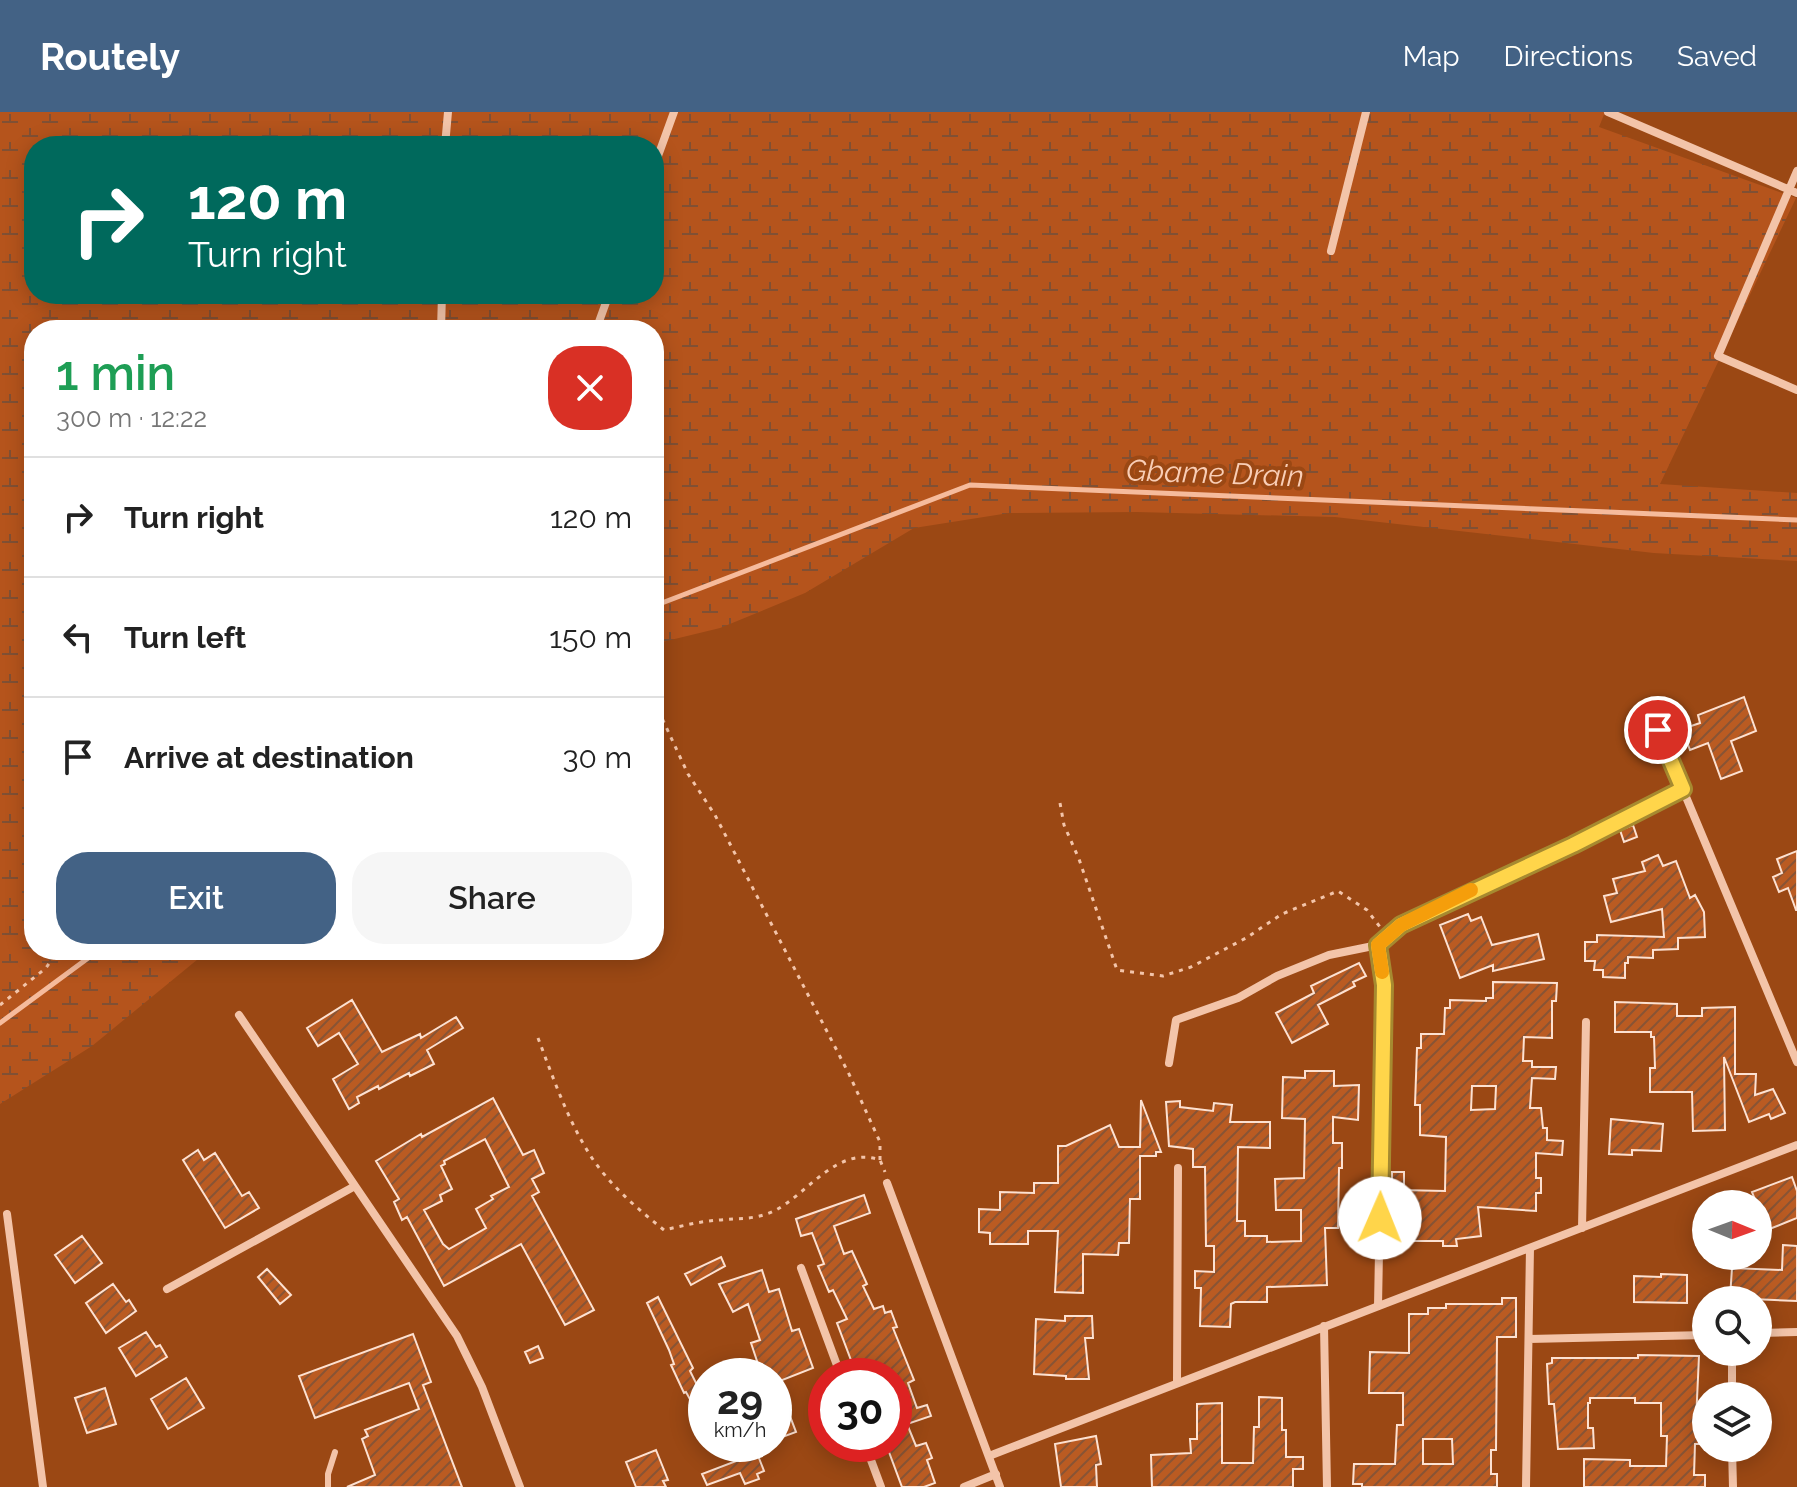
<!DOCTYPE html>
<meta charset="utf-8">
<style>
body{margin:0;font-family:Raleway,sans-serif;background:#f6f6f6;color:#222;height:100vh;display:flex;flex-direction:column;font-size:30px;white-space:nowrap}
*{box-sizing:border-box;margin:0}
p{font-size:26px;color:#767676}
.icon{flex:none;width:44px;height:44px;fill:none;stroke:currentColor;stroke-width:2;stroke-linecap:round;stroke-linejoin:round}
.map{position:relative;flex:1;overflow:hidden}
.sheet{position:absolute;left:24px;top:208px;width:640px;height:640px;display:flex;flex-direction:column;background:#fff;border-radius:32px;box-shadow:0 4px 20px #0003}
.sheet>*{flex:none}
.banner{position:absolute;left:24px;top:24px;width:640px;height:168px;border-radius:32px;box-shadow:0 4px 20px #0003;background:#00695c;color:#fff;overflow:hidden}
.needle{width:52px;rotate:91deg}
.controls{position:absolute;left:1692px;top:1078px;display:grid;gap:16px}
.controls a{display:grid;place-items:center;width:80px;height:80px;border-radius:50%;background:#fff;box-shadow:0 4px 20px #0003;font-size:40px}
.speed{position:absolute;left:688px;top:1246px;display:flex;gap:16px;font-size:40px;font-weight:700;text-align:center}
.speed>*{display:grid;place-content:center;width:104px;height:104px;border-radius:50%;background:#fff;box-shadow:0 4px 20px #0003;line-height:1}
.speed small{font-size:20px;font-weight:400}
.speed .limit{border:12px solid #d22;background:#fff;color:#111}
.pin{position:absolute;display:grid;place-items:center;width:68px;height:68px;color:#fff;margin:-34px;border:4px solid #fff;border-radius:50%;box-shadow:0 2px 8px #0007}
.me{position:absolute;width:88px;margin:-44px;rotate:1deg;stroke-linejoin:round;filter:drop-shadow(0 0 6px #0008)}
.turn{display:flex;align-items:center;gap:28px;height:168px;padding:0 32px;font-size:36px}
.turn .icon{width:104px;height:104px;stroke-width:2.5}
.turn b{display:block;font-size:56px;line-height:68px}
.round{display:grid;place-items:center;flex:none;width:84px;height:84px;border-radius:32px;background:#f6f6f6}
.head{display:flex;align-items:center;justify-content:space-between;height:136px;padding:0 32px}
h1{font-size:48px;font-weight:600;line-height:60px;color:#1e9e55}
.action{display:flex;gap:16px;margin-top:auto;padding:16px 32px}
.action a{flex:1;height:92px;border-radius:32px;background:#436285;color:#fff;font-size:32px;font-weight:600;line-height:92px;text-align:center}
.action a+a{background:#f6f6f6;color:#222}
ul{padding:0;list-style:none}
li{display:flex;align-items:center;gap:24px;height:120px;padding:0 32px;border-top:2px solid #e0e0e0}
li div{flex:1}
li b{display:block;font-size:30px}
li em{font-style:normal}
header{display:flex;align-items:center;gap:48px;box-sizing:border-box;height:112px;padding:0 40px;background:#436285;color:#fff}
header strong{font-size:38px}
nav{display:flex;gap:44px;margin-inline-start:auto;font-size:28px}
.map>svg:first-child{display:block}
.wetland{fill:url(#wetland-marsh);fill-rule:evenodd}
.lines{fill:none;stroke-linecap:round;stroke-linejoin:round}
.stream{stroke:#f6bb9c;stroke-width:5}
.building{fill:url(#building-hatch);stroke:#fde1d1;stroke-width:2;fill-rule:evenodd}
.path{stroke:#f3c4a9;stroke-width:3;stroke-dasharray:4 6;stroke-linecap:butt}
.service{stroke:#f3c4a9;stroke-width:6}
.minor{stroke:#f3c4a9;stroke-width:8}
.route-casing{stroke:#a68a30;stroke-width:20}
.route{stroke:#ffd54a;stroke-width:14}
.slow{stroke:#f59e0b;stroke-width:14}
.labels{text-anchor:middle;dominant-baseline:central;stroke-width:8;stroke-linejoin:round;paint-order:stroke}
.water-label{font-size:30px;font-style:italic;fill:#f9ceb6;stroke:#9b4814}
</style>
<header>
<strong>Routely</strong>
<nav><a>Map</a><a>Directions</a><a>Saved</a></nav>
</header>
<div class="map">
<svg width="1797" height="1375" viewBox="0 0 1797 1375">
<defs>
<pattern id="wetland-marsh" width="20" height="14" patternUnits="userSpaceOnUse" patternTransform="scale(2)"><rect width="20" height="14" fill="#b5541c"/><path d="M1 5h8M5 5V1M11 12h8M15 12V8" fill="none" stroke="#805034"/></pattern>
<pattern id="building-hatch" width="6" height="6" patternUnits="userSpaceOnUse" patternTransform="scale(2)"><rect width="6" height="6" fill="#ba5b22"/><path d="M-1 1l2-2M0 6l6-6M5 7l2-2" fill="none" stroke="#885435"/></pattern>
</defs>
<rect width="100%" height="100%" fill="#9b4814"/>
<path class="wetland" d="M0,0H1605L1599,15L1796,86L1660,372L1797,381V449L1654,441L1335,405L1137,400L1009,401L914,416L805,481L720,516L654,532V218H34V838H209L92,934L0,992ZM34,34H654V182H34Z"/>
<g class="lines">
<path class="stream" d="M654,494L970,373L1797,408
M0,911L99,838"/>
</g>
<path class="building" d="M1744,585L1756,619L1731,629L1742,659L1721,667L1708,631L1690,638L1682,617L1700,611L1698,603Z
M1633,713L1637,725L1624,730L1620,718Z
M1797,739V798H1796L1788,776L1779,780L1773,765L1782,761L1777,747Z
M1658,743L1663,754L1676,749L1690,786L1695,783L1704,800L1705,825L1678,826V837L1653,838V846L1628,845V851H1625V866L1603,865V858H1594L1595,849H1585V830H1597V823L1664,825L1662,797L1611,810L1604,784L1617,781L1613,767L1645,759L1642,750Z
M1468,802L1471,809L1481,805L1492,833L1538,822L1544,847L1493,859V853L1460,866L1440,813Z
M1359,851L1366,864L1353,870L1355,874L1318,893L1328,912L1292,931L1276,901L1314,881L1311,874Z
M1493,870L1557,871L1556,889H1552V926L1524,925L1523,949H1532V955H1556L1555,967L1532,966L1530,996H1541L1543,1016H1547V1028L1563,1029L1562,1043L1536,1041V1066H1541V1081H1536V1099L1478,1095L1481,1124L1456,1127L1457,1134H1443V1129H1398L1400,1078L1445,1079L1446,1025L1420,1023V993H1415L1417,936H1421V922H1444L1445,896H1450V888L1486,889V886H1493ZM1472,974H1496L1495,997L1471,998Z
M352,888L382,940L420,922L421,926L456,905L463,916L427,938L434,952L410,964L409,961L379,977L378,974L357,985L359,991L349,997L333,967L358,952L339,921L318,934L307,916Z
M1615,890L1677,892V904H1702V896L1735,895V962H1756L1755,983L1773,977L1785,1001L1771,1007L1769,1002L1749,1010L1724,945L1725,1018L1693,1019L1692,980H1650V956H1655L1654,925H1651V920H1615Z
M1305,959H1334V974L1359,973L1358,1008L1333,1005V1031H1342V1056H1339L1338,1116H1325L1327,1173L1267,1175V1190H1235L1231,1192L1230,1215L1200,1214L1201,1176H1195V1159L1214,1160V1134H1206L1205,1055H1193V1037L1169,1034L1166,990L1180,989V995L1213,999L1214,991L1232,993L1230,1010H1270V1036L1238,1035L1237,1109H1245V1124H1267V1130L1301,1129V1098H1276L1275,1067L1304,1066L1305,1007L1282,1006L1283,965L1305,966Z
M493,986L523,1043L534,1038L544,1061L532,1067L539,1080L532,1084L594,1198L565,1213L521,1132L444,1174L407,1105L402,1108L394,1090L399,1087L376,1049L421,1022L422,1025ZM485,1027L509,1075L491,1084L493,1087L476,1097L486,1116L449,1137L443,1132L424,1098L442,1089L440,1083L452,1077L441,1054L445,1052L444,1049Z
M1141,988L1161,1040H1156V1044H1140V1087H1130L1129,1131H1119L1118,1143L1083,1142V1181L1055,1180L1058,1119H1028V1132H990V1121L979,1120V1097L1000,1098V1080L1034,1081V1071H1058V1034H1066L1110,1013L1119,1035H1140Z
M1611,1007L1663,1012L1661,1039L1632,1038V1043L1609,1042Z
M198,1038L204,1048L215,1041L242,1084L249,1080L259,1096L225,1116L183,1048Z
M1392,1060H1404V1072H1392Z
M1792,1065L1797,1079V1106L1767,1118L1752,1080Z
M864,1083L870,1101L834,1114L844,1142L852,1139L867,1172L863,1174L874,1197L883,1194L885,1201L891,1199L897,1215L893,1216L914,1268L908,1271L917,1296L927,1293L931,1304L907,1312L916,1334L926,1331L932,1346L927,1348L935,1371L924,1375H902L886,1332H894V1264H857L837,1211L847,1207L833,1178L829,1180L818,1154L824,1152L812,1121L801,1124L796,1107Z
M82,1124L102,1151L75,1171L55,1143Z
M1783,1133L1797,1134V1189L1730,1186L1732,1156L1782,1158Z
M721,1145L725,1154L691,1173L685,1162Z
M267,1157L291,1183L280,1192L258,1165Z
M762,1158L769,1180L779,1177L792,1219L799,1217L813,1256L777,1270L796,1320L777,1327L774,1318V1264H762L751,1231L760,1228L748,1192L733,1200L719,1172Z
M1661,1162L1687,1163V1191L1634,1190V1164L1661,1165Z
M113,1172L126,1190L129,1188L136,1199L106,1221L86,1191Z
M658,1185L693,1256L690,1259L703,1285L692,1291L686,1280L684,1281L671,1253L674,1252L669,1238L647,1191Z
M1502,1186H1516V1225H1497L1496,1338H1491V1362H1497V1375H1362V1372H1353L1354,1352H1395L1397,1313H1403V1281H1369L1370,1240L1409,1241V1202H1428V1196H1446V1192H1502ZM1423,1327H1452L1453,1352H1423Z
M1065,1204H1092L1093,1226H1085L1089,1267H1066V1264L1034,1262L1036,1207L1065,1209Z
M146,1220L156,1235L160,1233L167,1245L136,1264L119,1236Z
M413,1222L431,1270L423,1273L462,1375H347L375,1363L362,1327L368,1324L365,1318L419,1297L409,1271L315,1306L299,1264Z
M538,1234L543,1246L530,1251L525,1240Z
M1638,1243L1699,1244L1696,1309H1701V1332H1695L1694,1363H1705V1375H1584V1347L1630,1348V1354H1666L1667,1324H1661V1291H1635V1286H1590V1291H1588V1316H1593L1594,1336L1558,1337L1554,1292H1549L1547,1252L1552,1251V1246H1638Z
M186,1266L204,1296L168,1317L151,1287Z
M105,1276L116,1312L87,1321L75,1286Z
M1259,1285L1282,1286V1318H1286V1345H1303V1357H1293V1375H1152L1151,1343L1191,1341L1190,1327H1197V1292L1222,1291V1351H1253L1254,1315H1259Z
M1096,1324L1101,1352L1096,1353L1097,1375H1061L1055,1332Z
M656,1338L668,1368L663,1369L666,1375H636L626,1350Z
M757,1341L764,1359L757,1362L759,1367L745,1372L740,1361L707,1373L702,1362Z"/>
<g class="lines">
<path class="path" d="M654,589L688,662L715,703L849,962L880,1030V1048
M1060,691L1064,713L1079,747L1117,858L1163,864L1191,855L1246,826L1282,802L1338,779L1367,798L1380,815
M0,893L46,856L58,838
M538,926C554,968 569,1012 594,1049C613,1076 639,1098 664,1118C682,1114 701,1109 719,1108C739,1106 755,1108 774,1099C808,1082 837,1033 880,1048L885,1060"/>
<path class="service" d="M328,1375V1362L335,1340"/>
<path class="minor" d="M1608,0L1797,81
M445,34L448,0
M654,55L674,0
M1797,59L1718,244L1797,278
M1331,139L1366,0
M441,218L442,182
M596,218L609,182
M1658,618L1797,950
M239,903L457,1224L482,1275L520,1375
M1169,951L1176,908L1238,886L1277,864L1329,843L1378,833
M887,1071L1000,1375
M7,1102L43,1375
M1582,1116L1586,910
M801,1156L841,1264
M167,1177L355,1074
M1378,1194L1384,873L1378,833L1401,813L1573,733L1683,677
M1324,1214L1327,1375
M1758,1221L1797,1220
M1529,1227L1706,1223
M1732,1240V1284
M1177,1271L1178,1056
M865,1332L881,1375
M1732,1336L1733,1375
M989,1344L1797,1033
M964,1375L996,1362
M1526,1375L1530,1136"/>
</g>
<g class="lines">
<g class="route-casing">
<path id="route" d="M1380,1106L1384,873L1378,833L1401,813L1573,733L1683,677L1658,618"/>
</g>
<use href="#route" class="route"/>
<path class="slow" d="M1382,860L1378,833L1401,813L1471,778"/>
</g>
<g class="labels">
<g class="water-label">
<text transform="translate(1215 361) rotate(2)">Gbame Drain</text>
</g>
</g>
</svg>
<div class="controls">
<a><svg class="needle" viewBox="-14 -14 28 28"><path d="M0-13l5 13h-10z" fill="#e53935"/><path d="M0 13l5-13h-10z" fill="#767676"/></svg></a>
<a><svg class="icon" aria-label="search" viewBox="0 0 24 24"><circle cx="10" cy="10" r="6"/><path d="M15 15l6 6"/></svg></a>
<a><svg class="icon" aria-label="layers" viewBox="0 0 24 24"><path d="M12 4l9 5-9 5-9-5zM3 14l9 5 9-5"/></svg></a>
</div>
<div class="speed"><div>29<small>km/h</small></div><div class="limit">30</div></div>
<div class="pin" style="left:1658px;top:618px;background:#d93025"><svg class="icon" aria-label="arrive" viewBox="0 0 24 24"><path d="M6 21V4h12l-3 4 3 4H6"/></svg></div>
<svg class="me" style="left:1380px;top:1106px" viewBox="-20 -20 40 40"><circle r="19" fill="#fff"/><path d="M0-13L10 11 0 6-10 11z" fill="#ffd54a"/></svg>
<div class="banner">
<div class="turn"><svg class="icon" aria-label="right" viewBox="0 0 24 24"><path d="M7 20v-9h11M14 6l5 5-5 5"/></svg><div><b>120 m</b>Turn right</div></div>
</div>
<section class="sheet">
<div class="head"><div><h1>1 min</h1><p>300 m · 12:22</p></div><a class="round" style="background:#d93025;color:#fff"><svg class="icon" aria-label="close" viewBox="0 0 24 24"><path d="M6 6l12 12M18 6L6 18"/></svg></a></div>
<ul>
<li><svg class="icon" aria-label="right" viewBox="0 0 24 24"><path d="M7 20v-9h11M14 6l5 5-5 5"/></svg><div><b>Turn right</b></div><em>120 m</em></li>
<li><svg class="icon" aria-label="left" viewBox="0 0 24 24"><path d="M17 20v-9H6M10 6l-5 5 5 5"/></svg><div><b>Turn left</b></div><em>150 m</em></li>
<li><svg class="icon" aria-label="arrive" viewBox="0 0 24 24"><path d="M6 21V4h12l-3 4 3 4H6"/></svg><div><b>Arrive at destination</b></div><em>30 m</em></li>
</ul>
<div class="action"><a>Exit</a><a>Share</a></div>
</section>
</div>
